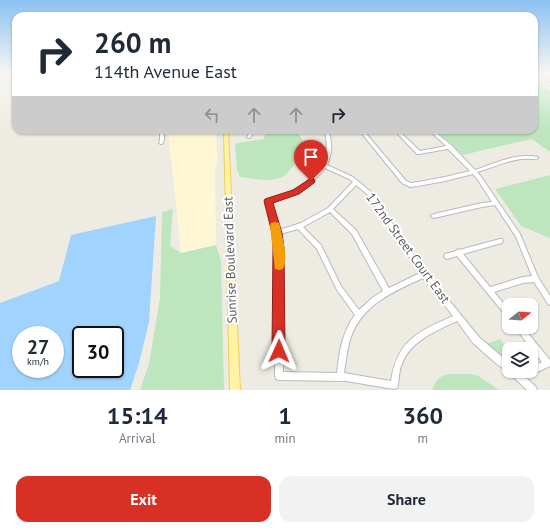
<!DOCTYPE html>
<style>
body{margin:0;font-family:"PT Sans",sans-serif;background:#f2f2f3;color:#1f2937;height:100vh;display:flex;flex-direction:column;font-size:15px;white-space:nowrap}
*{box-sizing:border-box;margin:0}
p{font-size:13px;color:#747a83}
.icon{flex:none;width:22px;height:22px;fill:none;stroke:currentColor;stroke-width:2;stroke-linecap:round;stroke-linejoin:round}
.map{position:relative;height:390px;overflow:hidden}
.details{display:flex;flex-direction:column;background:#fff;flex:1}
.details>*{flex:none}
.guide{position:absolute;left:12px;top:12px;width:526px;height:122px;border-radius:12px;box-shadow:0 1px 3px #0004;background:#fff;color:#1f2937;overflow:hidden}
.needle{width:26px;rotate:73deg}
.buttons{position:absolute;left:502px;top:298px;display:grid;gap:8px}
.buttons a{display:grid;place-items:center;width:36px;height:36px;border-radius:8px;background:#fff;box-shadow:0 1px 3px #0004;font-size:20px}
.speed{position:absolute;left:12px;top:326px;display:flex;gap:8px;font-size:20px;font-weight:700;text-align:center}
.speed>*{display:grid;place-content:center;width:52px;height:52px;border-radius:50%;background:#fff;box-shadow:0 1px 3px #0004;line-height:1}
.speed small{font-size:10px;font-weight:400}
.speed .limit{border:2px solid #111;border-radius:6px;background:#fff;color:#111}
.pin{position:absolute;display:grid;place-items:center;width:34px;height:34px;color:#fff;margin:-41px -17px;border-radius:50% 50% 50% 0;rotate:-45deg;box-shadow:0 0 4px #0007}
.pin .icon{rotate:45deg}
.me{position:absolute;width:44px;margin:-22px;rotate:1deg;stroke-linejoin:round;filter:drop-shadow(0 0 3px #0008)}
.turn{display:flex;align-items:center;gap:14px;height:84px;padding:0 16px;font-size:18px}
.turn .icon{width:52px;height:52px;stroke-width:2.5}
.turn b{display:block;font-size:28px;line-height:34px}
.lanes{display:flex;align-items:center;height:38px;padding:0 16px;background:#0003;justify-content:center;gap:20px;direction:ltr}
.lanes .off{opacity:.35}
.eta{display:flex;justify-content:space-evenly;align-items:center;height:68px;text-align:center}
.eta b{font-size:24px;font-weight:600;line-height:28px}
.primary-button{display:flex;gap:8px;margin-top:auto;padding:8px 16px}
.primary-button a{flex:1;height:46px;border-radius:12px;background:#d93025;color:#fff;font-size:16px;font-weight:600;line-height:46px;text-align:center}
.primary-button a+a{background:#f2f2f3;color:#1f2937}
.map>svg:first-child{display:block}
.commercial{fill:#fff6d6}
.industrial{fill:#e1dfda}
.green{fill:#bde6bf}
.water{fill:#a1d3ff;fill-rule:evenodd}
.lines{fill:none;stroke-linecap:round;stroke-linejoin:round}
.minor-casing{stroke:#b7babf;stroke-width:2}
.major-casing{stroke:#f5cc53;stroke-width:2}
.minor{fill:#fff;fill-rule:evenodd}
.major{fill:#fff3a6;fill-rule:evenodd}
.route{fill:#d93025;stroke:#8d1f18}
.slow{fill:#f59e0b}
.labels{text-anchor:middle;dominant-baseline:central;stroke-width:4;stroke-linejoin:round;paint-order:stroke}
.street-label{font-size:13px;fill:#5a5e63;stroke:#fff}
</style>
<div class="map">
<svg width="550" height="390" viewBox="0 0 550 390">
<rect width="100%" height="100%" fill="#eeece2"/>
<path class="commercial" d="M168,130H215L218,159L215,167L216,244L215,246L181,253Z"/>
<path class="industrial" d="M534,74H550V83L534,86Z"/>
<path class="green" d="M541,85L550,91V152L532,139L463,155L436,130H534V86Z
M266,130H294C310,144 305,152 293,166C289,171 286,176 280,178C266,182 254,179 240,177L237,170L235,146L237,143L264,139Z
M550,175V238L521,226L495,189Z
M173,209L170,246L181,253L216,245L221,261L224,390H140L149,364L160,298L162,212Z
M500,339L509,350V362L486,344Z
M470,374L477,375L499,390H432C440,369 451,375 470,374Z"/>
<path class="water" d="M156,216L149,322L139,363L130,390H0V303L59,281L71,235ZM21,335H55V369H21ZM81,335H115V369H81Z"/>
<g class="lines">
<g class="minor-casing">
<path id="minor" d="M550,83V85L548,86L546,85Z
M160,130H164V140L162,144H161L159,143L160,140Z
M251,130H255L250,138H248L247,137Z
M324,130H328C333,143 332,153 327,165L353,177L371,192L426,272L479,337L509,363V371H519L536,387L537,390H527L510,374L509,372L506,371L492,360L473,343L457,321C436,331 410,341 402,364C399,370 399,378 398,385L397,388L394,389L346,381L279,380L276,379L275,376L276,249L274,233L265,201L266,200C274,197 282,195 290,192C315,180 334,158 324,130ZM325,168L349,179L353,182L328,208L301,223L279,230L271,202C294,195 310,187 325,168ZM356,185L367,194L420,273L389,288L356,230L333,209ZM330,212L352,234L383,291L372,298L359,310L341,286L321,245L303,227ZM298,229L317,249L337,290L355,315C342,332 339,353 337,373L283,372L282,249L280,234ZM423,278L453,316C419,331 397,340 391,381L344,373C346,361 347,348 351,337C362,305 394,291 423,278Z
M359,130H363L406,181L411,183L418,182L445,177L470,171L448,149L419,154H417L394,130H398L420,151L446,146L429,130H433L452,146L475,170C495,163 515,153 538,157V158C534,160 528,158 523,159C507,160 492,168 477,172L482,178L520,234L538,277L550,296V305L548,304L534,282L523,283L494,292L509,310V318L507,317L457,256L447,259L445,258L444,256L445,254L456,251L458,249L459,250L500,239H502L503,241L502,243L463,254L490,287L523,277L532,276L516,237L495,205L482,207L434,218L432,217L431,216L432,215L434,214L482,203L492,202L478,180L473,174L445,181L418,186L410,187L402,183Z
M515,327H523L550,360V366L535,373L532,372L531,369L532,366L542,362L516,329Z"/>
</g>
<g class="major-casing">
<path id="major" d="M224,130H228L240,390H230Z"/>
</g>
<use href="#minor" class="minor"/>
<use href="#major" class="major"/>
</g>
<linearGradient id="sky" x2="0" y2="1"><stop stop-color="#8bc0f1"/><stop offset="0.57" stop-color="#f7f6f2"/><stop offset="1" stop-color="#f7f6f2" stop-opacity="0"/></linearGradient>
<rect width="550" height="129" fill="url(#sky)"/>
<path class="route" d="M311,178L314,179L315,181L314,183L299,194L273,203L282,233L284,248L285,351L283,356L279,358L274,356L272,351L273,248L272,233L264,201L265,199L293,190Z"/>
<path class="slow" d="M275,222L279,223L280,226C282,238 289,257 283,269L279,270L275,269L270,226L271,223Z"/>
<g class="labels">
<g class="street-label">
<text transform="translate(408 248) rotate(54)">172nd Street Court East</text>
<text transform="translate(230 260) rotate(-92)">Sunrise Boulevard East</text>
</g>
</g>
</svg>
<div class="buttons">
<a><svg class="needle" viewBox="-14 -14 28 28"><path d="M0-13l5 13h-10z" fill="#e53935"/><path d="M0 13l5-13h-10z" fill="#747a83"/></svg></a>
<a><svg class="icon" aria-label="layers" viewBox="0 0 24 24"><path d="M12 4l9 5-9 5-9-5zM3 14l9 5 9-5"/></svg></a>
</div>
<div class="speed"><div>27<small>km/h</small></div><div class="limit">30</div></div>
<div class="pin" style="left:311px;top:181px;background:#d93025"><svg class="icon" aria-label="arrive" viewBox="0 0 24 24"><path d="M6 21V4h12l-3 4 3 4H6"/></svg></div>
<svg class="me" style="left:279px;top:351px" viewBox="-20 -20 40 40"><path d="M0-17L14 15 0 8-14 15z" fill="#d93025" stroke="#fff" stroke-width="4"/></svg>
<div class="guide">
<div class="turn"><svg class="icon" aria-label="right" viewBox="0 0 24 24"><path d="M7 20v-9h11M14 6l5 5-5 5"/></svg><div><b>260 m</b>114th Avenue East</div></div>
<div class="lanes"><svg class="icon off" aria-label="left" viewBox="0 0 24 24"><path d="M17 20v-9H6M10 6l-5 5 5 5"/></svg><svg class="icon off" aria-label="ahead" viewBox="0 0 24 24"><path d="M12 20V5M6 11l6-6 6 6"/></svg><svg class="icon off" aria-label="ahead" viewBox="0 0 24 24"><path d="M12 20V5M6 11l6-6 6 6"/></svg><svg class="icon" aria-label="right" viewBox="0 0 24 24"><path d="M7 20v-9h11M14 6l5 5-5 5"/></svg></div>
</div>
</div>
<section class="details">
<div class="eta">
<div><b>15:14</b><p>Arrival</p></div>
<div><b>1</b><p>min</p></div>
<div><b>360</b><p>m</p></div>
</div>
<div class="primary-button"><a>Exit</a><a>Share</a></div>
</section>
